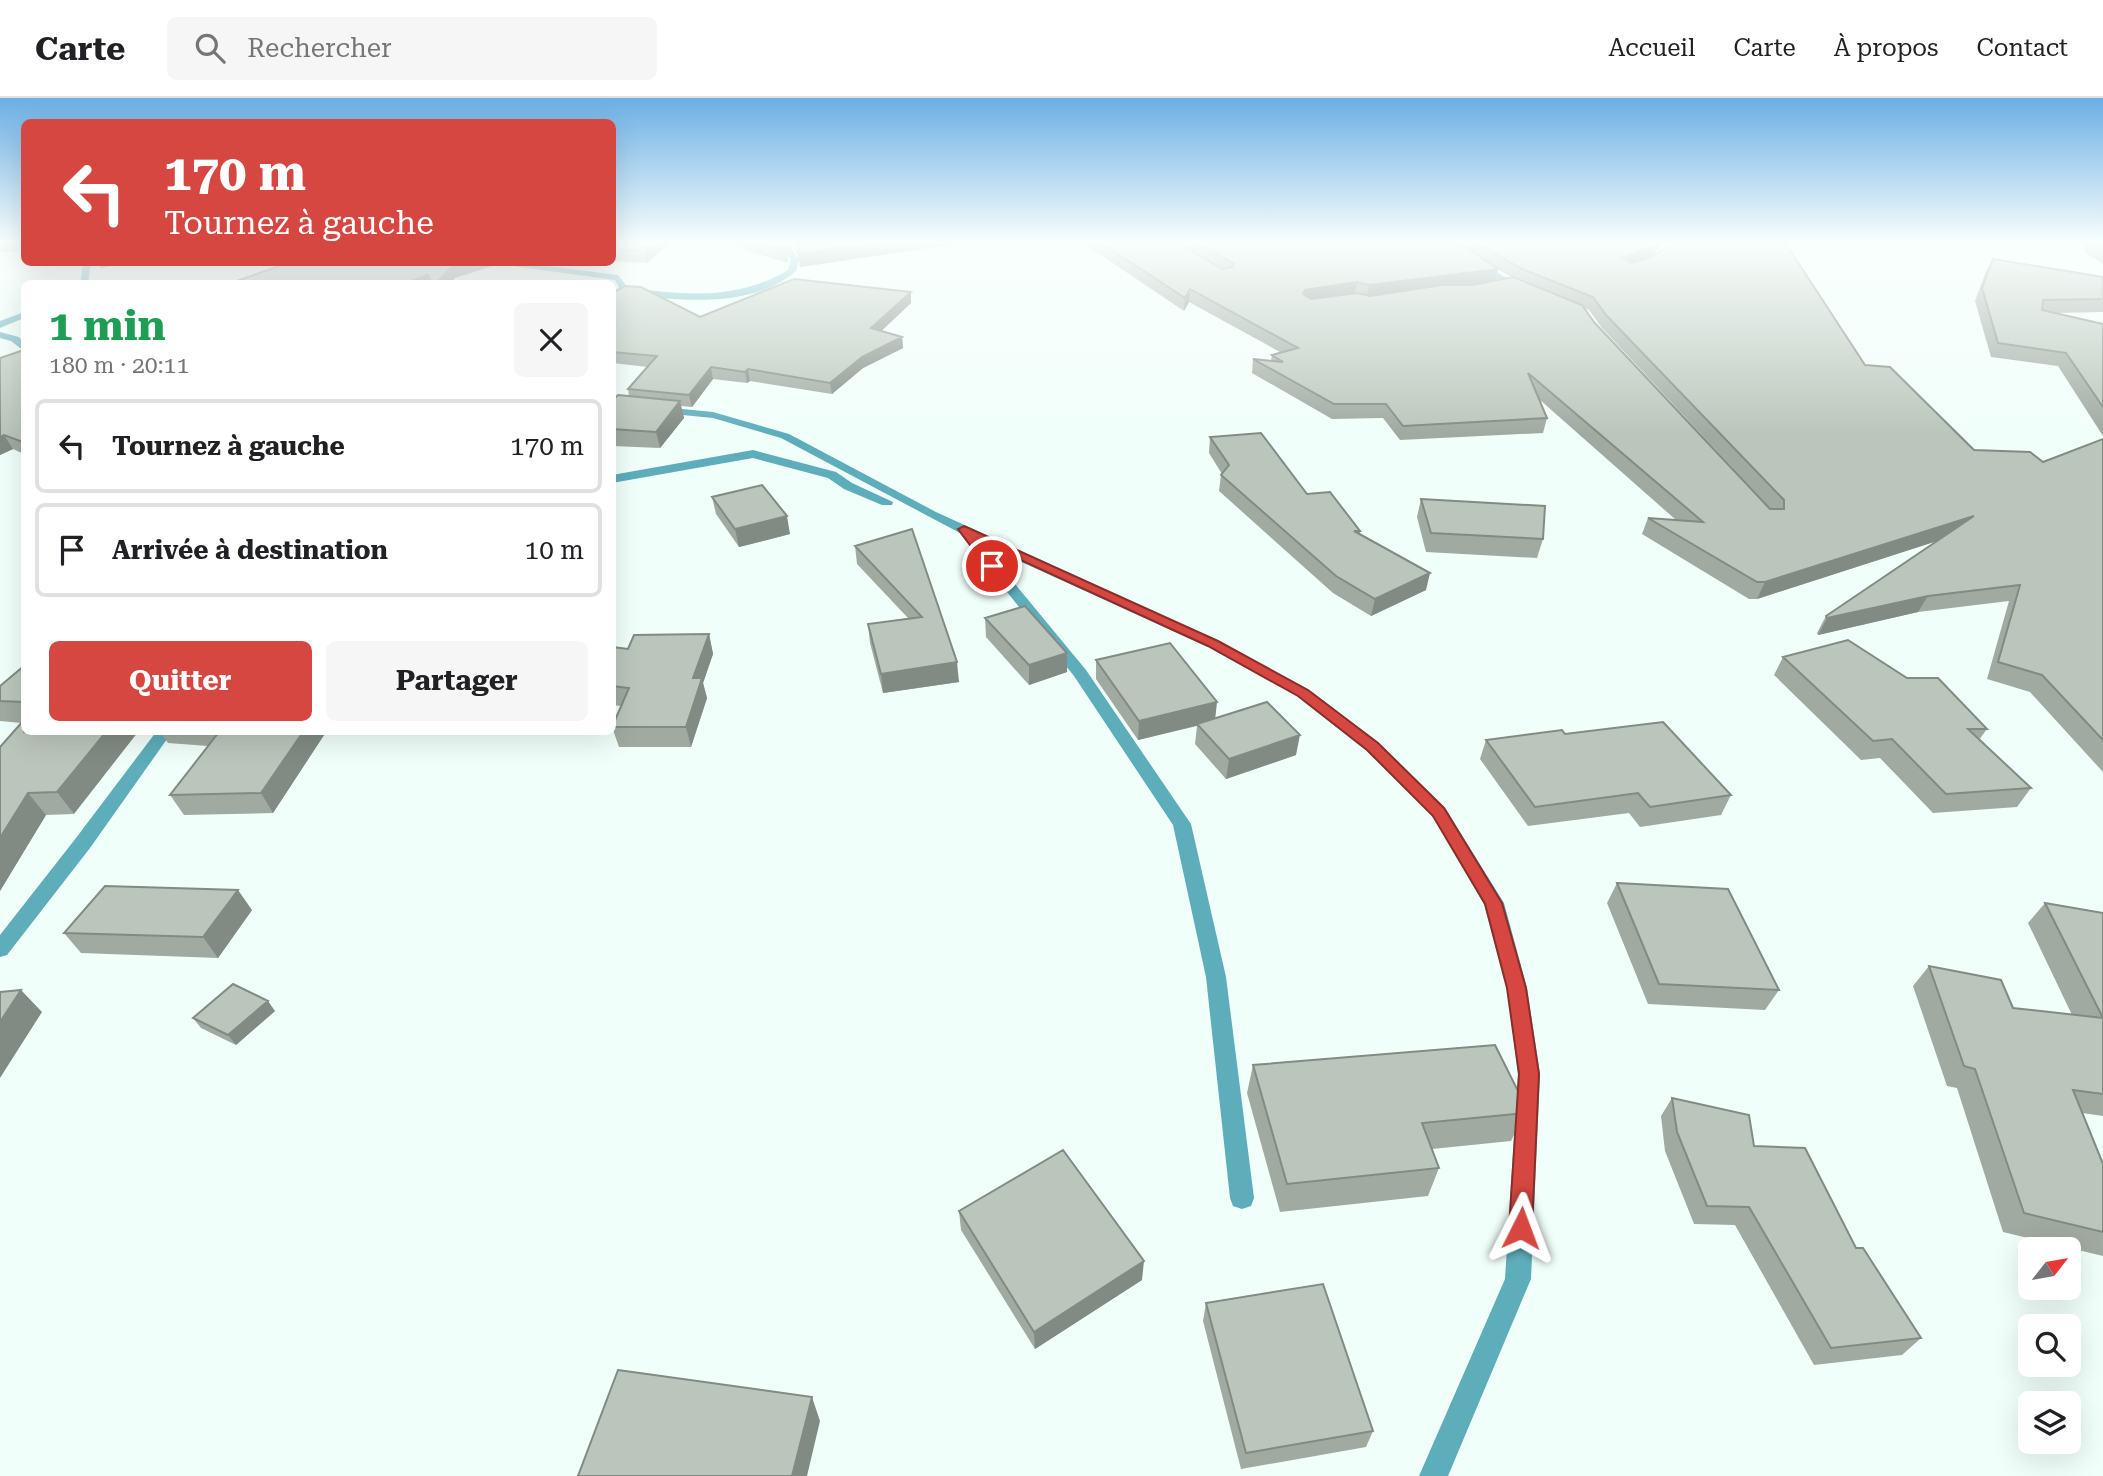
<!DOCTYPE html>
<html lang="fr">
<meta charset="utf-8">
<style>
body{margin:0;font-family:"Roboto Serif",serif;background:#f6f6f6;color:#202124;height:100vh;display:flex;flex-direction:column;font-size:26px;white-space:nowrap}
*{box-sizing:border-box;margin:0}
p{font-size:23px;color:#757577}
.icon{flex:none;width:38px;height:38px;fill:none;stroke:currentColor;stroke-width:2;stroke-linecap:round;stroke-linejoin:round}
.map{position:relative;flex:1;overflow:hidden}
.drawer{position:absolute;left:21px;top:182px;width:595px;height:455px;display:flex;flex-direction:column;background:#fff;border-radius:10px;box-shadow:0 7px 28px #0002}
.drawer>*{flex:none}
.hud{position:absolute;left:21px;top:21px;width:595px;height:147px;border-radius:10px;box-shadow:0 7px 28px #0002;background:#d54740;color:#fff;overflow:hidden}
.needle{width:46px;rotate:59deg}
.buttons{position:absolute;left:2018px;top:1139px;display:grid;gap:14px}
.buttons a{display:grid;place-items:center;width:63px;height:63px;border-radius:10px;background:#fff;box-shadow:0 7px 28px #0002;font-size:35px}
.pin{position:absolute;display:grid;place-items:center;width:60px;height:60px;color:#fff;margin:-30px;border:4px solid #fff;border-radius:50%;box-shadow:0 2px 7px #0007}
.me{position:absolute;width:77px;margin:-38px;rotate:3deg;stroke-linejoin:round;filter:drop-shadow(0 0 5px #0008)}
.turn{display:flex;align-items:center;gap:24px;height:147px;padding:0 28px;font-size:32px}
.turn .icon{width:91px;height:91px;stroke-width:2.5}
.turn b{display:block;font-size:49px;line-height:60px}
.round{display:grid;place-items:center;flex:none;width:74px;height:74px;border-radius:10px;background:#f6f6f6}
.head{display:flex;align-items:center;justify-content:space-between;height:119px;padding:0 28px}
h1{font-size:42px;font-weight:700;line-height:52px;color:#1e9e55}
.primary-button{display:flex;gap:14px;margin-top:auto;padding:14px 28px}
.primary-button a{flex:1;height:80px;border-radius:10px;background:#d54740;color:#fff;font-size:28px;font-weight:700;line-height:80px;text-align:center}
.primary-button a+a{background:#f6f6f6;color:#202124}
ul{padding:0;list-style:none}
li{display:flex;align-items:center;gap:21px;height:94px;margin:0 14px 10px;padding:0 14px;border:4px solid #e0e0e0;border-radius:10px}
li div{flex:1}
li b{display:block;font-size:26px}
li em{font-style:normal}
header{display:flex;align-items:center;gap:42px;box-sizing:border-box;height:98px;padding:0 35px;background:#fff;border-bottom:2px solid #e0e0e0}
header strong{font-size:33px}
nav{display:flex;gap:38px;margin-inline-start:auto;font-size:24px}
.search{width:490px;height:63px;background:#f6f6f6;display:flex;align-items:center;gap:18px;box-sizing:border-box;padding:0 24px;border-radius:10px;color:#757577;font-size:26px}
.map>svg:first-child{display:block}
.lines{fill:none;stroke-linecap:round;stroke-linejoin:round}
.minor{fill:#5dadbb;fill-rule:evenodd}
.wall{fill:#a0aaa1;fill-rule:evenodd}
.shaded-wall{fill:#828b83}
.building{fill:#bac6bb;stroke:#828b83;stroke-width:2}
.route{fill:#d54740;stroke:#8a2e2a;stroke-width:2}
</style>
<header>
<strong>Carte</strong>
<div class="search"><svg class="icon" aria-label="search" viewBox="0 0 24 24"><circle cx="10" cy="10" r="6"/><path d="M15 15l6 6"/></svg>Rechercher</div>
<nav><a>Accueil</a><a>Carte</a><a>À propos</a><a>Contact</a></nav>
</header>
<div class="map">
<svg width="2103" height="1378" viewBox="0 0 2103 1378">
<rect width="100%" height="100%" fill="#f1fffb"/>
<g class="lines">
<path class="minor" d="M785,143H793L791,151L799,161L796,173C761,204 705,204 661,200C651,198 638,198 629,193L634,190C689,198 739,201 788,172L791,161L783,151Z
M1429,143C1459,143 1478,165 1503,178C1511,182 1520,185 1528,190C1513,199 1482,170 1470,162C1457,155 1441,151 1429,143Z
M83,164H91L88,186H78L81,182Z
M485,164H514L618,177L629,191L612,200V193L619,190L615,182Z
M24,214V220L0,230V223Z
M0,234L19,239L24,245V253L11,243L0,240Z
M612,304L713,314L789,336L936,414L1218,543L1309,592L1379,645L1445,710L1504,805L1527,890L1540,976L1531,1181L1448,1378H1419L1505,1181L1518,976L1507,890L1484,806L1433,718L1367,653L1297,598L1208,549L982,446L1086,572L1191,726L1226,879L1254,1100L1251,1108L1242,1111L1233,1108L1230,1100L1206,879L1173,727L1074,578L960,435L781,340L713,320L612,310Z
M753,352L836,374L852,385L893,404L892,407H882L844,391L828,380L753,360L612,385V377Z
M156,634H172L90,750L7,857L0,859V837L76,740Z"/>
</g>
<path class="wall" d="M0,143H24V153L0,154Z
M612,143H672L647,165L612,163Z
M736,143H783L788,162L787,165L738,150Z
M793,143H975L800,169L798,156L794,150Z
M1080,143H1665L1650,159L1865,267L1974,352L2043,364L2103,341V674L2030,594L1987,581L2009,503L1918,514L1818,537L1817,535L1826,518L1937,443L1757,501H1749L1642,436L1648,420L1676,422L1540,302L1547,320L1543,335L1400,342L1383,320L1332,321L1252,275L1253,261L1271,263L1272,257L1280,254L1189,204L1184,213ZM1498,171L1511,179L1495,182ZM1584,210L1589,212L1602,230L1771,411L1594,224Z
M2083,143H2103V166L2086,155Z
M1993,161L2103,179V214L2054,215L2103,226V338L2058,268L1991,259L1975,203L1986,173Z
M911,194V205L881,233L902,239L903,250L863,270L832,296L750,283L747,285L713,281L692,309L681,308L684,320L660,350L612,348V303L629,298L628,291L648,269L612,265V195L700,219Z
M24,252V356L13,351L0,357V260Z
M1210,339L1360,433V436L1426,492L1371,518L1333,495L1219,393L1221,377L1222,376L1209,355Z
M712,399L790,436L739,449L716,416Z
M1421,401L1543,441L1537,460L1426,454L1417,419Z
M912,431L959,584L883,595L870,545L868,526L908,520L857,466L855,448Z
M985,520L1067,555V574L1029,587L986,539Z
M709,536L713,556L703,585L707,600L691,649H619L612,629L621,608L612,607V549L628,551Z
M1783,559L1987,631L1979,642L2031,690L2017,709L1933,715L1880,660L1861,662L1774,577Z
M1096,562L1215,621L1296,657L1226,681L1195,646L1197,628L1138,642L1096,581Z
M24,568V634L74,716L46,717L0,793L22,625L0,623V588Z
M160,634H326L273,715L184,717L170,697L208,648L168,645Z
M1565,636L1731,697L1721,717L1640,729L1629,715L1528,728L1480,661L1486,642Z
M1617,785L1779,892L1765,912L1648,906L1607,805Z
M2045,805L2103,815V1018L2082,1015L2103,1066V1158L2003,1134L1957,990L1947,988L1913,888L1929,868L2013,910L2072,917L2028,825Z
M252,812L218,860L81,855L64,835Z
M275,913L236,947L201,930L193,920Z
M1253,967L1525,1015L1511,1043L1432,1051L1439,1070L1428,1098L1280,1114L1247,995Z
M1672,1000L1754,1048L1856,1150L1921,1240L1902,1257L1814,1267L1735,1127L1694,1126L1665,1053L1661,1018Z
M959,1113L1142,1182L1035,1251L961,1132Z
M1206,1205L1373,1333L1366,1349L1241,1371L1203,1223Z"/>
<path class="shaded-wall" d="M655,143H672L647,165L644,153Z
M886,143H975L800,169L798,156Z
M1658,143H1665L1650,160L1619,173L1623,160Z
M786,149L788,162L787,165L785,152Z
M98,164H130L101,170Z
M465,164H491L492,168L455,180L450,186H436L451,169Z
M1498,171L1495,183L1367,199L1369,187Z
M428,177L431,186H402Z
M1357,184L1355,196L1304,205L1303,196L1305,192Z
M1190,191L1189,204L1184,213L1185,200Z
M911,194V205L873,241L871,230Z
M902,239L903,250L863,270L832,296L830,285L862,259Z
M711,269L713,281L692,309L689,297Z
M748,271L750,283L747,285L745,274Z
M680,303L684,320L660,350L656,334Z
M4,337L13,351L0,357V339Z
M787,418L790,436L739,449L735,431Z
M1974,418L1965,434L1757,501L1765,484Z
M1430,475L1426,492L1371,518L1375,501Z
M1928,498L1918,514L1818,537L1827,520Z
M709,536L713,556L703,585L707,600L691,649L686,629L693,580Z
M1067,555V574L1029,587V567Z
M957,564L959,584L883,595L881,576Z
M1217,604L1215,623L1138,642L1139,623Z
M106,634H138L74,716L57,694Z
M303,634H326L273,715L261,695Z
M1300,637L1296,657L1226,681L1229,661Z
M28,695L46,717L0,793V740Z
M238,792L252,812L218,860L203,839Z
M21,892L42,914L0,980V924Z
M268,903L275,913L236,947L228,937Z
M1144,1163L1142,1182L1035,1251L1034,1234Z
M812,1299L820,1323L807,1378H792Z"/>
<path class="building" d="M612,143H655L644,153L612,151Z
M756,143H783L786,149L785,152Z
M796,143H886L798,156L800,149Z
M1098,143H1175L1222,171L1232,169L1234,166L1196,143H1454L1470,152L1498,171L1369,187L1357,184L1305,192L1303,196L1311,201L1357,195L1370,198L1442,187H1473L1513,179L1582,207L1594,224L1770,411H1784V402L1606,217L1593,199L1520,170L1474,143H1658L1654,148L1623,160L1630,165L1647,161L1673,146L1675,143H1784L1865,267L1890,269L1974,352L2030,354L2043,364L2103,341V642L2042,577L1998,564L2020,487L1928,498L1827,520L1826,518L1974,418L1765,484H1757L1648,420L1703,424L1528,275L1547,320L1403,328L1386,306H1334L1253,261L1283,264L1272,257L1298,250L1190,191L1185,200Z
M2096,143H2103V148Z
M1993,161L2103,179V201L2043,202L2042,212L2103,226V309L2066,255L1998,245L1982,190Z
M291,164H465L451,169L436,186H432L428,177L402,186H228Z
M794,181L911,194L871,230L902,239L862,259L830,285L748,271L745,274L711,269L689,297L628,291L657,258L612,254V195L625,188L641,189L700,219Z
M24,252V344H23L4,337L0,339V260Z
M618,297L680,303L656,334L612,331V303Z
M1261,335L1307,396L1330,394L1360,433H1354L1430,475L1375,501L1336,478L1221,377L1229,367L1210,339Z
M762,387L787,418L735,431L712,399Z
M1421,401L1545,408L1543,441L1431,435Z
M912,431L957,564L881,576L868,526L922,519L855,448Z
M1025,508L1067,555L1029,567L985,520Z
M709,536L693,580H702L686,629H612L629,590L612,588V549L628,551L634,537Z
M1848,542L1907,580H1938L1987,631H1968L2031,690L1946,696L1892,641L1873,643L1783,559Z
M1170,545L1217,604L1139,623L1096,562Z
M24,568V604L0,603V588Z
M1267,604L1300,637L1229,661L1197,626Z
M24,622V634H106L57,694L28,695L0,740V649Z
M1663,624L1731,697L1650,709L1638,695L1535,709L1486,642L1562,632L1565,636Z
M219,634H303L261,695L170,697Z
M1617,785L1728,791L1779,892L1659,886Z
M105,788L238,792L203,839L64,835Z
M2045,805L2103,815V996L2073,992L2103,1066V1134L2024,1115L1975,971L1964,968L1929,868L2001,882L2013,910L2103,920Z
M233,886L268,903L228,937L193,920Z
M21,892L0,924V894Z
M1495,947L1525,1007V1015L1422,1025L1439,1070L1287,1086L1253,967Z
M1672,1000L1749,1017L1754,1048L1805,1050L1856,1150H1863L1921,1240L1831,1250L1749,1109L1707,1108L1677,1034Z
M1063,1052L1144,1163L1034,1234L959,1113Z
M1323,1186L1373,1333L1246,1355L1206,1205Z
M618,1272L812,1299L792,1378H578Z"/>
<linearGradient id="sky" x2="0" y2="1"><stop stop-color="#6bafe5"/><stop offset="0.43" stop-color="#f9fffd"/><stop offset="1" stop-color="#f9fffd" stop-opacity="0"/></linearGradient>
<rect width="2103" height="336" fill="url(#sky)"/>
<path class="route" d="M964,428L1218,543L1308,592L1378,645L1444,710L1502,805L1526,890L1539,976L1532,1130L1529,1138L1521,1141L1513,1138L1509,1130L1519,976L1507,890L1485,806L1433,718L1367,652L1298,598L1208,548L979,443L998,468L997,471H988L958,431Z"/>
</svg>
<div class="buttons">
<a><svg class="needle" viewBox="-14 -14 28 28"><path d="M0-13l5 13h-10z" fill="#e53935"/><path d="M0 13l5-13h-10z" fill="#757577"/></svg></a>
<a><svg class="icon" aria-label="search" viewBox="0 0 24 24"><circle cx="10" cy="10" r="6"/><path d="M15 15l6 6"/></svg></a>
<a><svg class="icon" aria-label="layers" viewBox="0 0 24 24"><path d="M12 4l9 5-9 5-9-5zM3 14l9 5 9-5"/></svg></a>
</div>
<div class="pin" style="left:992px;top:468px;background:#d93025"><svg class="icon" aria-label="arrive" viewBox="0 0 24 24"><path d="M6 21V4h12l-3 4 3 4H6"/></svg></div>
<svg class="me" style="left:1521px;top:1130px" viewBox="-20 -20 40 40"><path d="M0-17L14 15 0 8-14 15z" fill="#d54740" stroke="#fff" stroke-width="4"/></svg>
<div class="hud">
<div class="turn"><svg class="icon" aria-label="left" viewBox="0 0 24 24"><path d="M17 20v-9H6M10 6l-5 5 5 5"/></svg><div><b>170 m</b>Tournez à gauche</div></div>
</div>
<section class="drawer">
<div class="head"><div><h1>1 min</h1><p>180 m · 20:11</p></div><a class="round"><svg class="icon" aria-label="close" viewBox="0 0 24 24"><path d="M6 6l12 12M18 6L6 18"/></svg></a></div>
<ul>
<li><svg class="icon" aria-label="left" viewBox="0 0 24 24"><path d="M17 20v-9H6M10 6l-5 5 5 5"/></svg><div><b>Tournez à gauche</b></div><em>170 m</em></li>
<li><svg class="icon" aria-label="arrive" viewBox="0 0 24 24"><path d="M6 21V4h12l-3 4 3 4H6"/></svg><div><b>Arrivée à destination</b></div><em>10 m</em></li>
</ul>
<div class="primary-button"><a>Quitter</a><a>Partager</a></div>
</section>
</div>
